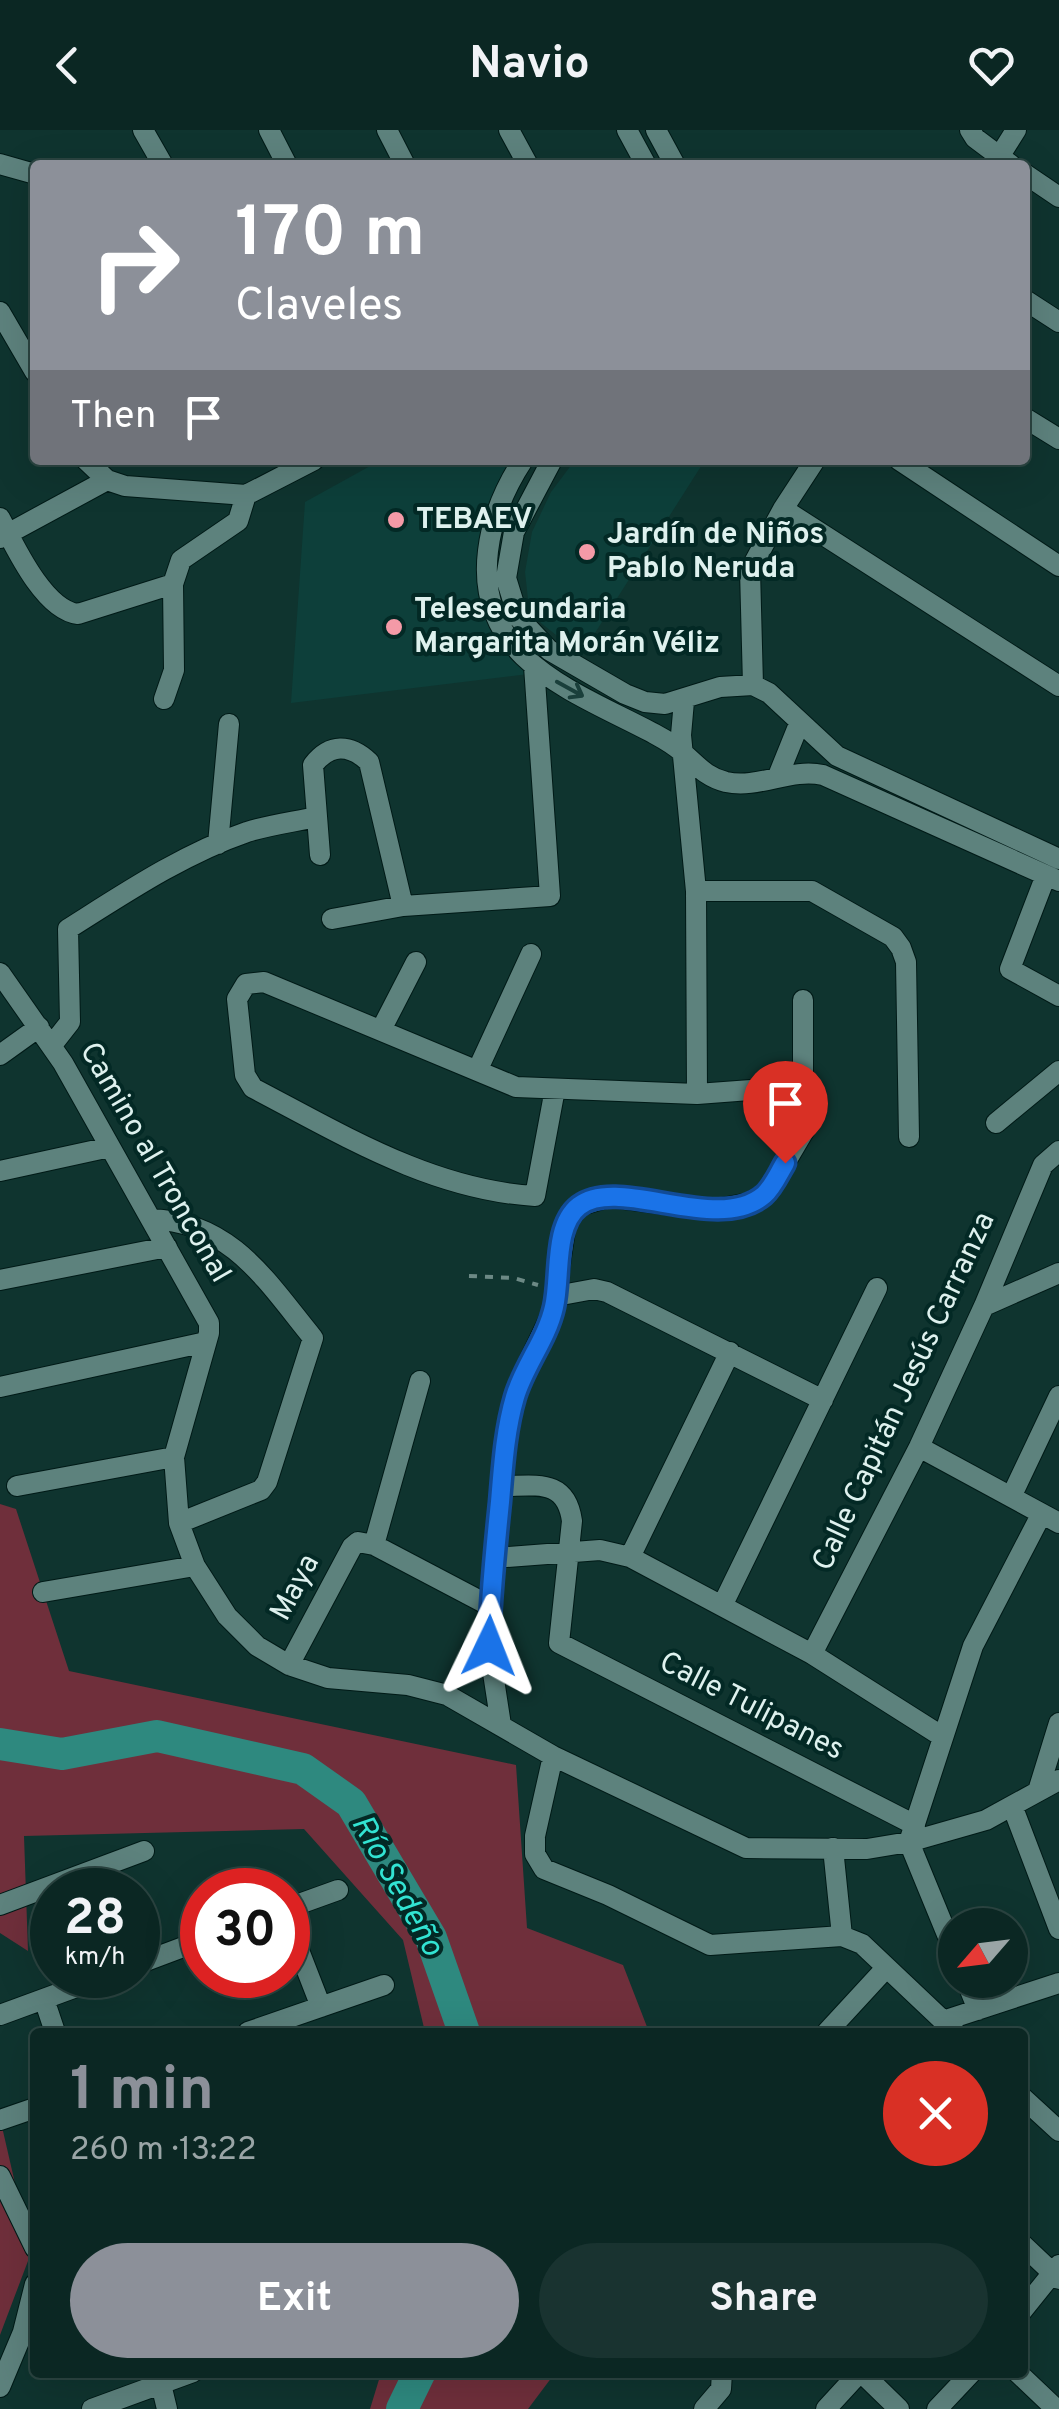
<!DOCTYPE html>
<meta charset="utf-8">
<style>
body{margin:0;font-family:Overpass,sans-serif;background:#193330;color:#f1f3f6;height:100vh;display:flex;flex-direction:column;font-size:38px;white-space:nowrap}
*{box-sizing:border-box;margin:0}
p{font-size:32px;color:#9aa5a6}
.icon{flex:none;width:55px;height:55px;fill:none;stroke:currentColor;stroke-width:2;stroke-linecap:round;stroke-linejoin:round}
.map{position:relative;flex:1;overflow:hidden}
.sheet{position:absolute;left:30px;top:1898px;width:998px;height:350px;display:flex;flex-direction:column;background:#0b2723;border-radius:10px;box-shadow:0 10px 40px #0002,0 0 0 2px #2b4441}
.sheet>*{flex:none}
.banner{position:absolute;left:30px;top:30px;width:1000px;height:305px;border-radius:10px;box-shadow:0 10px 40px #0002,0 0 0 2px #2b4441;background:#8c9099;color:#fff;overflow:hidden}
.needle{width:65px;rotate:242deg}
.fabs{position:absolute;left:938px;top:1778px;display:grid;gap:20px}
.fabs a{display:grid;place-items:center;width:90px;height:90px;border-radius:50%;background:#0b2723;box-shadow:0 10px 40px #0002,0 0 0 2px #2b4441;font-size:50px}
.speed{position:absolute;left:30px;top:1738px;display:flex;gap:20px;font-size:50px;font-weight:700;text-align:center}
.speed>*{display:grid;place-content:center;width:130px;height:130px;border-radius:50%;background:#0b2723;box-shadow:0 10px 40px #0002,0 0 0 2px #2b4441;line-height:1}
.speed small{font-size:25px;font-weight:400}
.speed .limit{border:15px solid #d22;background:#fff;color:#111}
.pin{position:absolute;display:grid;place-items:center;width:85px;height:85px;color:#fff;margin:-102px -42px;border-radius:50% 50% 50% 0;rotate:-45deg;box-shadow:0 0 10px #0007}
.pin .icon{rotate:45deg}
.me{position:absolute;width:110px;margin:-55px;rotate:2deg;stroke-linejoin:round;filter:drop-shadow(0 0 8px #0008)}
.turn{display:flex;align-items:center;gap:35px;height:210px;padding:0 40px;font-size:45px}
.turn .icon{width:130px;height:130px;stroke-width:2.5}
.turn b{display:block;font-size:70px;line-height:85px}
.then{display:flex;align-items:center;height:95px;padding:0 40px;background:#0003;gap:20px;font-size:38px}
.round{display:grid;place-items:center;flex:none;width:105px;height:105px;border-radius:52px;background:#193330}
.headline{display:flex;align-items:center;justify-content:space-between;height:170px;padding:0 40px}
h1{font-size:60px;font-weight:700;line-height:75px;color:#8c9099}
.button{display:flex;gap:20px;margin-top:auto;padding:20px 40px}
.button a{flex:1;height:115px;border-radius:60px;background:#8c9099;color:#fff;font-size:40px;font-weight:700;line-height:115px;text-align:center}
.button a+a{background:#193330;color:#f1f3f6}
header{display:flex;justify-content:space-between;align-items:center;height:130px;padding:0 40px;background:#0b2723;font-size:45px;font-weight:700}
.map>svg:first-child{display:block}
.built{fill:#0d3f3a}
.green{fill:#6f2f3b}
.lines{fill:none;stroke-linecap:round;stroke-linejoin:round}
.river{stroke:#2e897f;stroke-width:32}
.minor-casing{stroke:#001a17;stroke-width:22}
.path{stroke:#6c8985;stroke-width:4;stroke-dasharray:8 8;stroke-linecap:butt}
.minor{stroke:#5d827d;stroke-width:20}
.oneway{stroke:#1a3f3b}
.route-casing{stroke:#114b97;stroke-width:25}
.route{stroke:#1a73e8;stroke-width:18}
.poi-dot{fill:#f49aa7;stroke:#032925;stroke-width:4}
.labels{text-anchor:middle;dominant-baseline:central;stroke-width:8;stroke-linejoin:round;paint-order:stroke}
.poi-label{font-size:30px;font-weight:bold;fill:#def1ee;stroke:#032925;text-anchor:start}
.street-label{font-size:30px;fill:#def1ee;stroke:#032925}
.water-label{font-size:32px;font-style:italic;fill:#32e3d2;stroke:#032925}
</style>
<header><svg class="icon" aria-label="back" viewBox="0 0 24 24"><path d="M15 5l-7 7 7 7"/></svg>Navio<svg class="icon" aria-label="heart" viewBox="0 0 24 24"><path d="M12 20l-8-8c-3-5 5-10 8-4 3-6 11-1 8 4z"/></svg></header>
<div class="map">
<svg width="1059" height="2279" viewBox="0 0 1059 2279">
<rect width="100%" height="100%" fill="#0f342f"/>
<path class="built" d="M381,330H514L479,449L483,480L497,514L529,544L291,573L305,372Z
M575,330H705L581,525L541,493L528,469L525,442L532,402L551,362Z"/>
<path class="green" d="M0,1374L16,1379L69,1541L516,1635L527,1798L623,1835L649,1902H425L403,1810L304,1699L24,1706L28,1821L0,1803Z
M0,1988L31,2123L0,2205Z
M381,2243V2242L555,2243L528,2279H370Z"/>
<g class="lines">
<path class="river" d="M0,1614L62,1624L157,1606L303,1639L351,1673L431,1808L464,1902
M402,2279L420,2242"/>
<g class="minor-casing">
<path id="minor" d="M143,0L163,35
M269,0L287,35
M387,0L405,35
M509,0L528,35
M627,0L646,35
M656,0L675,35
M970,0L975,8L1011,35
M0,34L35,44
M994,35L1016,0
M1025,44L1059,67
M1025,170L1059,192
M0,182L35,242
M1025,288L1059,309
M86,330L107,350L125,356L246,365
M523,330C504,359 492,387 488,421C475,529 573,561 651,602C662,608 674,614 683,623C698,636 706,647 726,652C759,659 790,638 823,645L1059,751
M552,330L514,402L506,448L518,487L549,520L625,564L645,572L665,574L720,557L753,555L769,563L837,626L1059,729
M899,330L1059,436
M783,379L1059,556
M0,388C15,417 44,480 78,484L173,454L181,430L238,391L246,365L314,330
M0,408L107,350
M753,555L750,440L783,379L815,330
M164,569L174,540L173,454
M684,571L681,605L696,761L697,964
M778,646L799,594
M218,714L229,594
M320,725L313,635C330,613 350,614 369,632L403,776
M1046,745L1010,839L1059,866
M696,761H812L893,807L901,818L906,832L909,1007
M332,789L403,776L550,766L534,536
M0,843L63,933L209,1193V1203L174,1327L179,1393L195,1436L227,1486L257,1516L289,1535L328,1548L408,1555L447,1565L553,1626L746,1718L867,1719L909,1712L986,1690L1059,1650
M381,900L416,832
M52,915L70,892L68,799C125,763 183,724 247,702C269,695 293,692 316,687
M0,925L39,897
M478,939L531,824
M555,959L535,1066C432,1060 343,1005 253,958L245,945L237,869L246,854L264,852L516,957L697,964L803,956
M996,993L1059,941
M0,1041L110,1017
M151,1089C232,1092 267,1152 313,1208L267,1352L261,1360L179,1393
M0,1150L167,1117
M556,1166L594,1159L607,1162L823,1270
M984,1176L1059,1143
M0,1257L206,1212
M919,1317L1059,1393
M17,1356L174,1327
M502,1356C536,1356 566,1348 572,1391L559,1513L915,1695
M1012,1365L1059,1266
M374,1415L420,1251
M630,1427L730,1222
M494,1428L600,1420L630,1427L812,1524L943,1607
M43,1462L195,1436
M722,1476L877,1158
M812,1524L919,1317L984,1176L1043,1035L1059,1021
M289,1535L352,1417L358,1412L374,1415L490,1476
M501,1595L489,1517L490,1476L507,1297L523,1244L553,1181L566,1094L579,1076L609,1067L711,1080L749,1073L768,1062L807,996L803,956V870
M553,1626L535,1706V1724L544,1739L608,1765L710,1815L842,1806L862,1814L955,1902
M1038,1661L1059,1593
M1013,1678L1059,1799
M833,1718L842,1806
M0,1775L144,1721
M288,1778L338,1760
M288,1792L321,1877
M955,1824L909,1712L973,1516L1041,1385
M138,1834L202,1810
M966,1850L978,1880
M44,1869L55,1902
M0,1885L109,1845
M943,1891L1059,1853
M248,1902L384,1855
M827,1902L886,1838
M1022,1967L1059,2001
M0,1990L35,1978
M0,2046L35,2118
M1022,2114L1059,2149
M1022,2181L1059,2135
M861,2242L899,2279
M1017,2242L1056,2279
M161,2254L167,2279
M0,2257L23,2202L35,2154
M92,2279L193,2242
M704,2279L721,2259L722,2242
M826,2279L860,2242
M937,2279L972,2242"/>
</g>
<path class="path" d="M469,1146L514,1148L538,1155"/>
<use href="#minor" class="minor"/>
</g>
<defs><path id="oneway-shaft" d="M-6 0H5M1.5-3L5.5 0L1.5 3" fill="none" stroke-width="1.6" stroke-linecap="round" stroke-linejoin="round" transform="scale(2.5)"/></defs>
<use class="oneway" href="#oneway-shaft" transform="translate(570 559) rotate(29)"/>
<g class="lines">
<g class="route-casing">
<path id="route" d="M489,1516C490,1468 495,1421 500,1372C503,1337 505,1301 515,1267C524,1236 547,1209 554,1177C561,1148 553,1096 579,1076C619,1045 717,1105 764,1065C773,1057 779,1043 785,1033"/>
</g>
<use href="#route" class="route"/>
</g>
<g class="poi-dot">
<circle cx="396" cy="390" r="10"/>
<circle cx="587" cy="422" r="10"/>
<circle cx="394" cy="497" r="10"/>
</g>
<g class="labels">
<g class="poi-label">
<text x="416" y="390">TEBAEV</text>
<text x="607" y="405">Jardín de Niños<tspan x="607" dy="34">Pablo Neruda</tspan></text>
<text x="414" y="480">Telesecundaria<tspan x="414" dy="34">Margarita Morán Véliz</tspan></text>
</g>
<g class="street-label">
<text transform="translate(154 1033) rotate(60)">Camino al Tronconal</text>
<text transform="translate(905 1262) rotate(-65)">Calle Capitán Jesús Carranza</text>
<text transform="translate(296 1458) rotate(-62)">Maya</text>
<text transform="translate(751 1577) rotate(27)">Calle Tulipanes</text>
</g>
<g class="water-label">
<text transform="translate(396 1756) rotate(61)">Río Sedeño</text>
</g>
</g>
</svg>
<div class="fabs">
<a><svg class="needle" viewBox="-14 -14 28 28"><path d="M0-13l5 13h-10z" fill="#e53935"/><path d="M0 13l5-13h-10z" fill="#9aa5a6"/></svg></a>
</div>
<div class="speed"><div>28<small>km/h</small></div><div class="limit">30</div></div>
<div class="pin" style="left:785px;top:1033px;background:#d93025"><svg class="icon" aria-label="arrive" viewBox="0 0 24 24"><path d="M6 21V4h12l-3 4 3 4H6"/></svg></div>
<svg class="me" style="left:489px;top:1516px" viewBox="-20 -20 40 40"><path d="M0-17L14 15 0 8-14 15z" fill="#1a73e8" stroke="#fff" stroke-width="4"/></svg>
<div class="banner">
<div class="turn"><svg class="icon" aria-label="right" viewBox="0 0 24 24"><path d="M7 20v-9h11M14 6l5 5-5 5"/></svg><div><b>170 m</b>Claveles</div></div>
<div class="then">Then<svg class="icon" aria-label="arrive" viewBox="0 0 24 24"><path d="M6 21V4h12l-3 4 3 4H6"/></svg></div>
</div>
<section class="sheet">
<div class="headline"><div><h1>1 min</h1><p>260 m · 13:22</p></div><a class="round" style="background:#d93025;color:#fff"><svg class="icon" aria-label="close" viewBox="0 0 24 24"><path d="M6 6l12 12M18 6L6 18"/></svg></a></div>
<div class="button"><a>Exit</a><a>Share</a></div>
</section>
</div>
